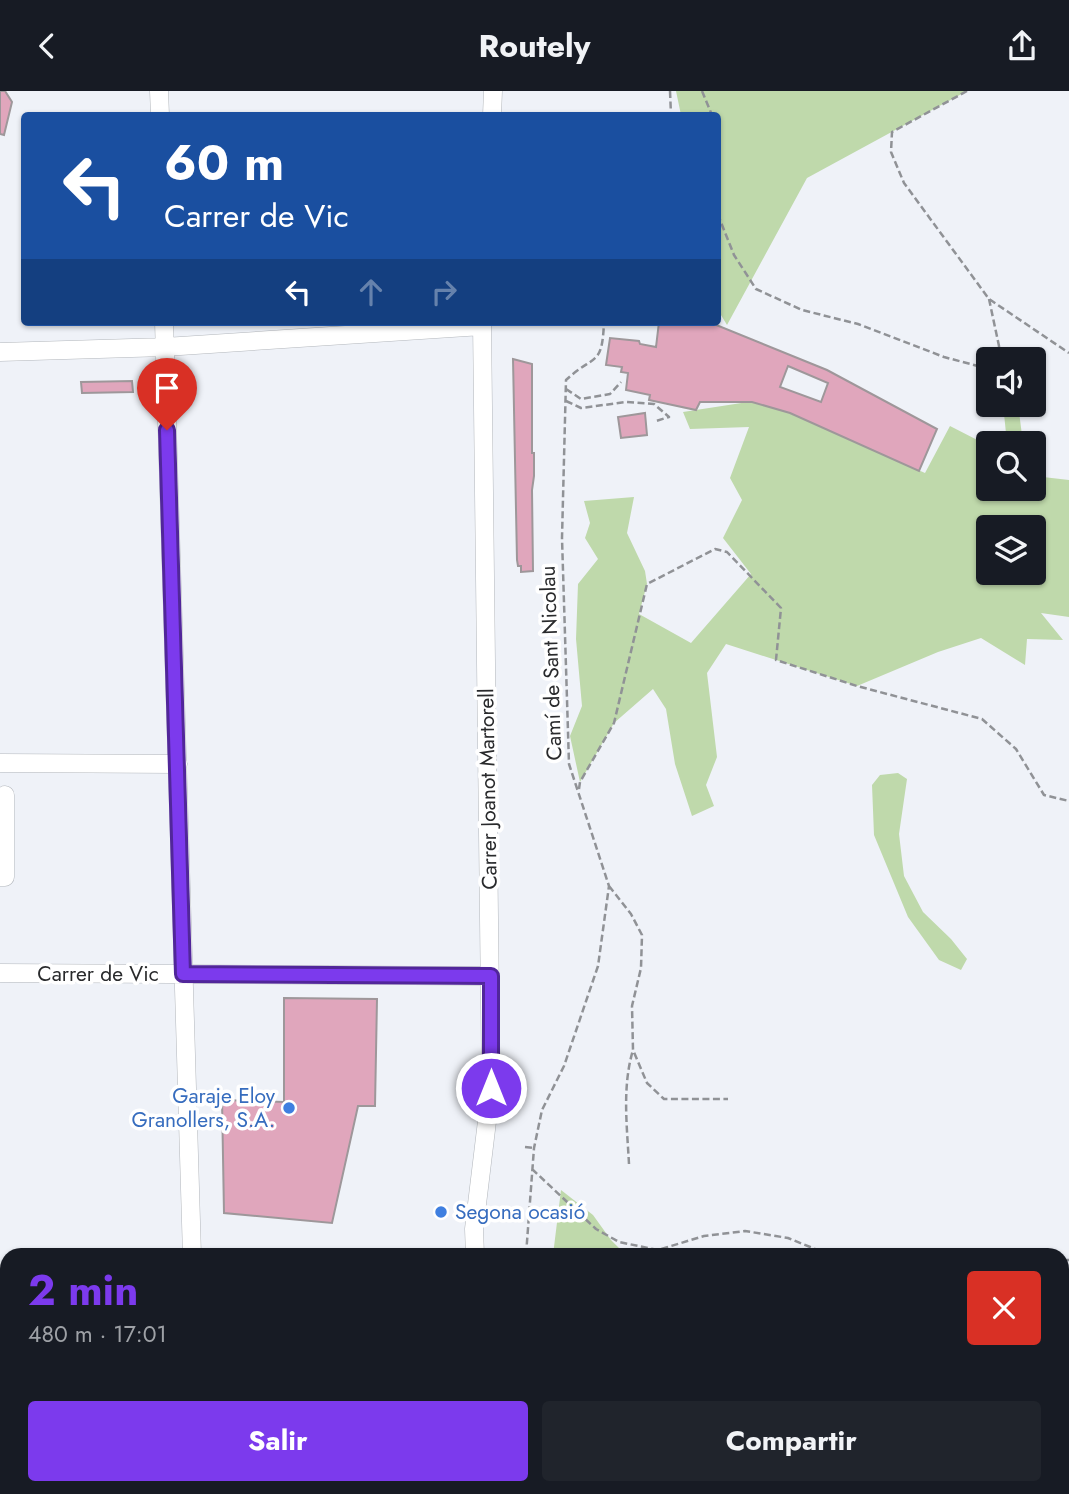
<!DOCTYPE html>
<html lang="es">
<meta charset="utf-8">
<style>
body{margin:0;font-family:Jost,sans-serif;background:#20242c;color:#f1f3f6;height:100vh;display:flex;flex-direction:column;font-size:26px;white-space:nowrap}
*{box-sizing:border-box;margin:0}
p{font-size:23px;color:#9ea1a6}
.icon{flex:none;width:38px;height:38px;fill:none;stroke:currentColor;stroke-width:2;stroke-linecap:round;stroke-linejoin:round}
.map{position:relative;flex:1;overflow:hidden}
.details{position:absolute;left:0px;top:1157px;width:1069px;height:247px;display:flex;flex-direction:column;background:#171b24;border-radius:21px 21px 0 0;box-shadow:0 2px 5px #0004}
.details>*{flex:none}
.top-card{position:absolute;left:21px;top:21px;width:700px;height:214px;border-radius:7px;box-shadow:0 2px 5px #0004;background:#1a4fa0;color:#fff;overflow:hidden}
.controls{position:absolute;left:976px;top:256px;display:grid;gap:14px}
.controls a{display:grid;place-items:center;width:70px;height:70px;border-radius:7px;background:#171b24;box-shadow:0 2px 5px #0004;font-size:35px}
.pin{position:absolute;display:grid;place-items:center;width:60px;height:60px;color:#fff;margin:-72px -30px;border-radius:50% 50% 50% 0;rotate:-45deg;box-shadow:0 0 7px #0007}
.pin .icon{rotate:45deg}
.me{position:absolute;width:77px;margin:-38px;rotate:0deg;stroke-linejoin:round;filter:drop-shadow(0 0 5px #0008)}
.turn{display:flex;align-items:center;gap:24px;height:147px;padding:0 28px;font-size:32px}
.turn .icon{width:91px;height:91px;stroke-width:2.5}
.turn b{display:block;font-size:49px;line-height:60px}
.lanes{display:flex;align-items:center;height:66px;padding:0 28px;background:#0003;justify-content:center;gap:35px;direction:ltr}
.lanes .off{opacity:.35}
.round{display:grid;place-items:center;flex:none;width:74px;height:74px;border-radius:7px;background:#20242c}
.summary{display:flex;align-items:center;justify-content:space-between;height:119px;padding:0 28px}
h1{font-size:42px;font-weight:700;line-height:52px;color:#7c3aed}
.action{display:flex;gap:14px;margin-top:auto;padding:14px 28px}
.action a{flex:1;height:80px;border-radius:7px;background:#7c3aed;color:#fff;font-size:28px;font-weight:700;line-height:80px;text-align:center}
.action a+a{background:#20242c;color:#f1f3f6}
header{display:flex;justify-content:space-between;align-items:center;height:91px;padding:0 28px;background:#171b24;font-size:32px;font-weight:700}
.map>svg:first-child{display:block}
.green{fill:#bfd9ab;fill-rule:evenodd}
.building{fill:#e0a6bc;stroke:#9e979a;stroke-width:2;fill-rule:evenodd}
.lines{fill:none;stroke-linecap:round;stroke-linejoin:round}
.minor-casing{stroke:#b3b7bc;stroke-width:19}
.path{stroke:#909296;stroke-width:2.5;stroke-dasharray:7 3.5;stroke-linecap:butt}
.minor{stroke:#fff;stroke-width:18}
.route-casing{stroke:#51269a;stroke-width:18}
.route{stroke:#7c3aed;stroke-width:12}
.shop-dot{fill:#3f7fe0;stroke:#fff;stroke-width:2.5}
.labels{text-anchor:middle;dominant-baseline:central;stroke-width:7;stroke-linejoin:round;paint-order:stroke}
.street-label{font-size:21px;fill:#292a2c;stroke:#fff}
.shop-label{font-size:21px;fill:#366cbe;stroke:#fff;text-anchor:end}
</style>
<header><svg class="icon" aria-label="back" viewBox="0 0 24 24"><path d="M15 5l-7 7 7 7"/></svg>Routely<svg class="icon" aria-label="share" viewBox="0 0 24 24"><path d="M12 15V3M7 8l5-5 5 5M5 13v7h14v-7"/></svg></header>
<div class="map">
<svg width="1069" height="1403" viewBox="0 0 1069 1403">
<rect width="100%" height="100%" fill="#eff2f8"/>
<path class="green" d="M676,0H967L807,87L727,234L718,219V24H681Z
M761,309L925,382L950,335L989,355V397H1034V373L1043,386L1069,389V526L1041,522L1063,549L1027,548L1025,574L981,547L938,561L857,595L726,553L707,582L717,666L706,694L714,715L692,725L675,673L666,618L653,598L614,632L580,691L570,645L582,615L576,548L578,493L598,468L585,447L590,432L584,410L634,406L627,442L645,480L647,493L639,523L691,552L751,483L723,447L742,409L730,387L749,336L690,338L683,321ZM989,436H1034V481H989Z
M1003,313H1018L1023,352H1007Z
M898,682L907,688L899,743L904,785L923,821L951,848L967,868L961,879L939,869L908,826L874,744L872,694L880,684Z
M561,1099L593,1124L611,1149L626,1164H553Z
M553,1397V1396L705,1397C668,1403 630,1394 591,1398C578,1399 568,1403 554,1403Z
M758,1397H810L824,1403H761Z"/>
<path class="building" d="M0,0H5L12,11L4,44L0,43Z
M659,231H709L827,279L937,338L919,380L790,322L752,311H700L696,319L649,309L650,304L626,299L628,282L621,281L622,276L606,274L610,247L639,250L640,253L656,256ZM788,275L828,292L821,311L780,296Z
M513,268L532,273V362H534V385L532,399L533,480L521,481V475H518L517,469Z
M132,290L133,301L82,302L81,291Z
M645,322L647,344L621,347L618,326Z
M284,907L377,908L375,1015H358L332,1132L224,1122L222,1009L284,1011Z"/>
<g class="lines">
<g class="minor-casing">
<path id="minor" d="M159,0L160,24
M492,24L493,0
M164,231L192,1164
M0,261L165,256L482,235
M0,672L178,673
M0,786H5V704
M0,882L490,885
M475,1164L474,1138L491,997L482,231
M0,1246H7
M199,1396V1403
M467,1403L468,1396"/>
</g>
<path class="path" d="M670,0L671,24
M702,0L712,24
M967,0L892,41L891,61L904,92L989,208L1069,262
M718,102V124L734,164L756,198L802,219L858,233L944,266L989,278
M989,208L999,255V268
M566,298L581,308L610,303L621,291
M566,310L581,317L626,311L654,313L669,326L656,330
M579,698L580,691L614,632L647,493L715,458L727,461L781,517L776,569L857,595L982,628L1016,658L1044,704L1069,710
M609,795L631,823L642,844L641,877L632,915L633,959L647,992L664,1008H728
M525,1056L534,1057
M629,1073C627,1035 622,996 633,959
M532,1078L596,1138L619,1151L658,1159L704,1145L745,1140L788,1147L830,1164
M526,1164L534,1057L542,1019L564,975L598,875L609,795L569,673L562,447L566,289C595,262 602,277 604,231
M1062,1169H1069
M1062,1182L1069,1180
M756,1396L758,1403
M517,1403V1396"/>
<use href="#minor" class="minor"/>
</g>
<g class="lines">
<g class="route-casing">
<path id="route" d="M167,339L183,883L491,885V997"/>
</g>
<use href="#route" class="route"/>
</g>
<g class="shop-dot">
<circle cx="289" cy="1017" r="7"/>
<circle cx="441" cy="1121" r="7"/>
</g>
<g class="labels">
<g class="street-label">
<text transform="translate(551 572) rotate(-92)">Camí de Sant Nicolau</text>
<text transform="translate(488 698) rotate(-91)">Carrer Joanot Martorell</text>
<text x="98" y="883">Carrer de Vic</text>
</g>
<g class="shop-label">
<text x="275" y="1005">Garaje Eloy<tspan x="275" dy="24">Granollers, S.A.</tspan></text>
<text x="455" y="1121" text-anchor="start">Segona ocasió</text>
</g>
</g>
</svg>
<div class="controls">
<a><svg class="icon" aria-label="sound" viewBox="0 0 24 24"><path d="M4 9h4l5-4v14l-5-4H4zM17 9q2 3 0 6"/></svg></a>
<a><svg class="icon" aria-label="search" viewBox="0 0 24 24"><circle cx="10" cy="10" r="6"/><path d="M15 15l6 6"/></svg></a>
<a><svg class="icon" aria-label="layers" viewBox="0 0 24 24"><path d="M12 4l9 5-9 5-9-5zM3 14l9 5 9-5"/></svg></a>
</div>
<div class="pin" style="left:167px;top:339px;background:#d93025"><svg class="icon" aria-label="arrive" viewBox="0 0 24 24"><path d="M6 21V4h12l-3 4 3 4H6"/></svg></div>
<svg class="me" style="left:491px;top:997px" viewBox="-20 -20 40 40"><circle r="17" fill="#7c3aed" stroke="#fff" stroke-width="3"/><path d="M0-11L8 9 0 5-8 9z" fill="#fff"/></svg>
<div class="top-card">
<div class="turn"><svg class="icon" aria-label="left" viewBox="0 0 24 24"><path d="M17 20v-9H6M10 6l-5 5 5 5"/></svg><div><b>60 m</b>Carrer de Vic</div></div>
<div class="lanes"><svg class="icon" aria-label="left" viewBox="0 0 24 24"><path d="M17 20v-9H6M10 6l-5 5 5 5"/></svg><svg class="icon off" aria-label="ahead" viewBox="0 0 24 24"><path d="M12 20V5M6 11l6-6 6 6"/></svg><svg class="icon off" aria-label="right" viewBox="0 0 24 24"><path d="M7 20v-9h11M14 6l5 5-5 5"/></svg></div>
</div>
<section class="details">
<div class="summary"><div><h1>2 min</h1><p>480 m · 17:01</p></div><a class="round" style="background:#d93025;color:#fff"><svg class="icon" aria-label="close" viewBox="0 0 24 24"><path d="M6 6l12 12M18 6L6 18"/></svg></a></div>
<div class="action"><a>Salir</a><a>Compartir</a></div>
</section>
</div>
